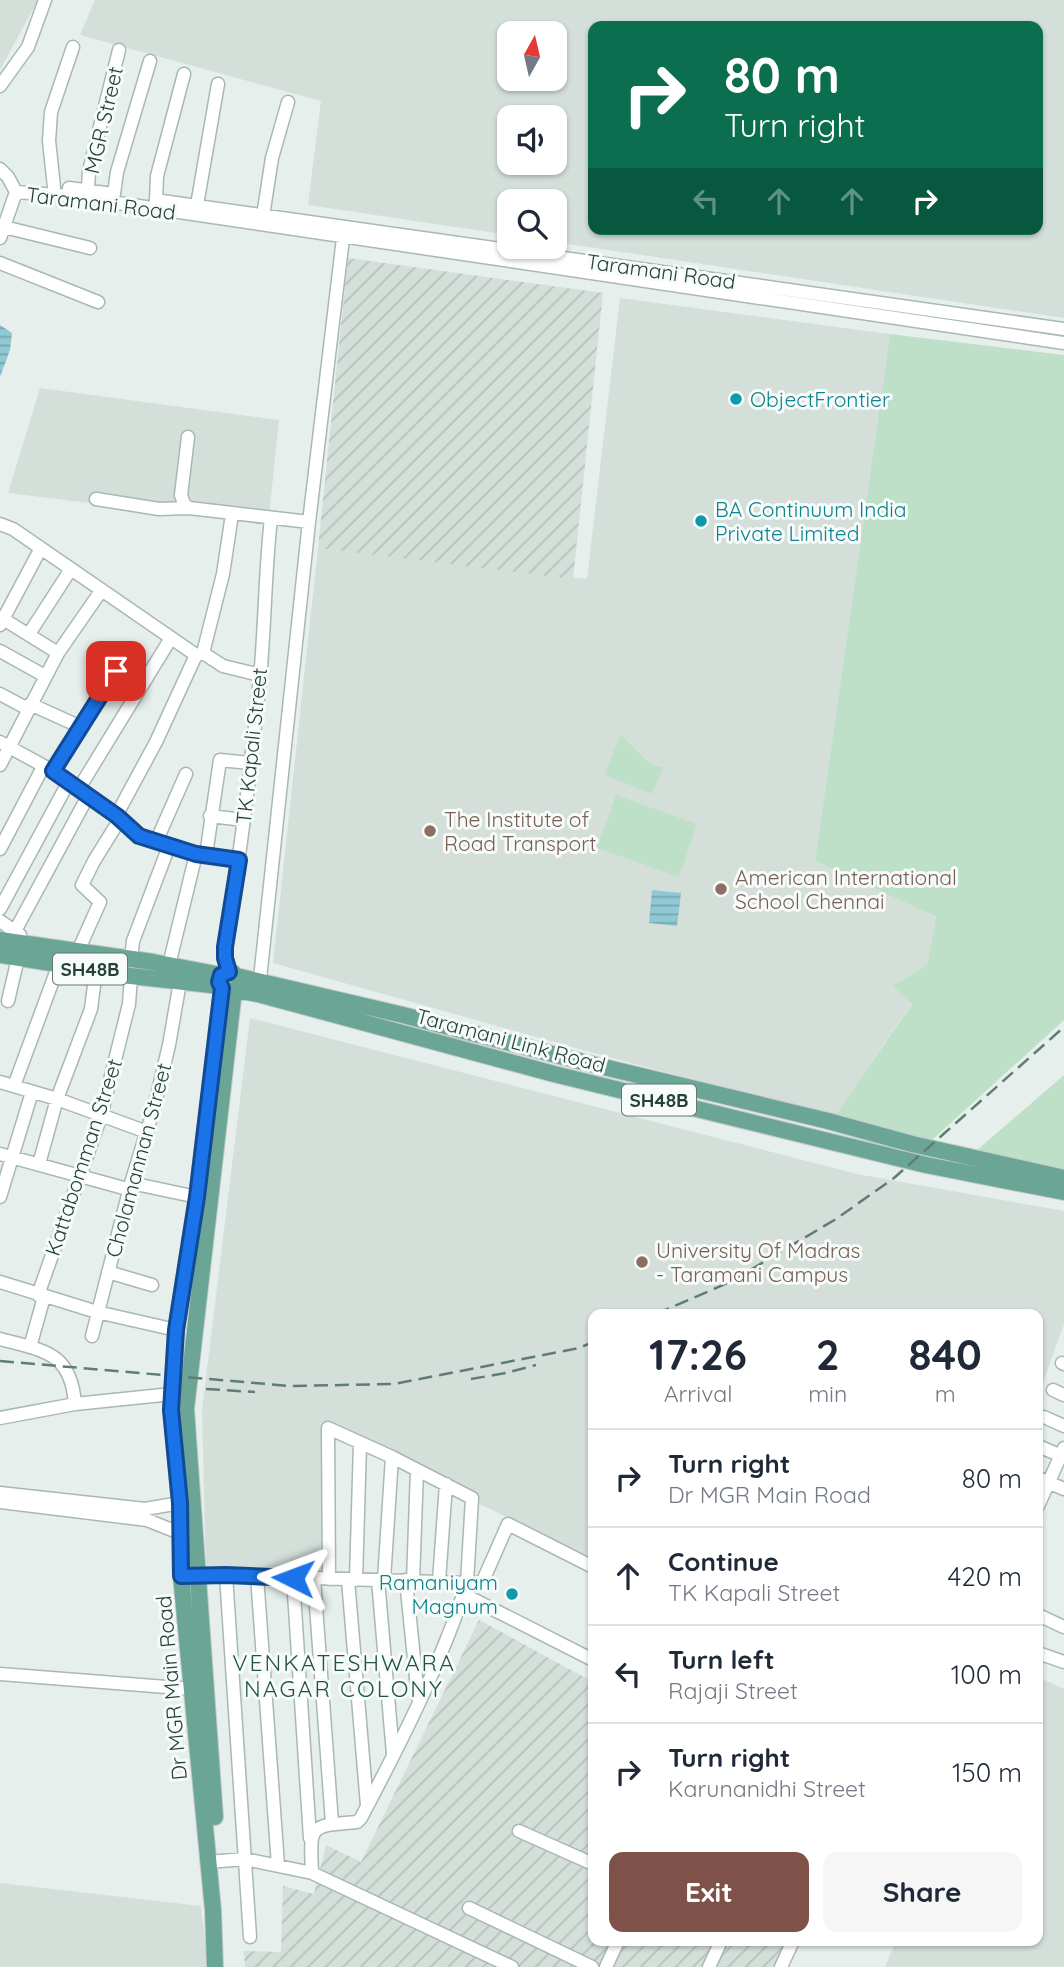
<!DOCTYPE html>
<style>
body{margin:0;font-family:Quicksand,sans-serif;background:#f6f6f7;color:#1f2937;height:100vh;display:flex;flex-direction:column;font-size:26px;white-space:nowrap}
*{box-sizing:border-box;margin:0}
p{font-size:23px;color:#747a83}
.icon{flex:none;width:38px;height:38px;fill:none;stroke:currentColor;stroke-width:2;stroke-linecap:round;stroke-linejoin:round}
.map{position:relative;flex:1;overflow:hidden}
.details{position:absolute;left:588px;top:1309px;width:455px;height:637px;display:flex;flex-direction:column;background:#fff;border-radius:14px;box-shadow:0 2px 5px #0004}
.details>*{flex:none}
.banner{position:absolute;left:588px;top:21px;width:455px;height:214px;border-radius:14px;box-shadow:0 2px 5px #0004;background:#0b6e4f;color:#fff;overflow:hidden}
.needle{width:46px;rotate:8deg}
.controls{position:absolute;left:497px;top:21px;display:grid;gap:14px}
.controls a{display:grid;place-items:center;width:70px;height:70px;border-radius:14px;background:#fff;box-shadow:0 2px 5px #0004;font-size:35px}
.pin{position:absolute;display:grid;place-items:center;width:60px;height:60px;color:#fff;margin:-30px;border-radius:14px;box-shadow:0 4px 10px #0006}
.me{position:absolute;width:77px;margin:-38px;rotate:273deg;stroke-linejoin:round;filter:drop-shadow(0 0 5px #0008)}
.turn{display:flex;align-items:center;gap:24px;height:147px;padding:0 21px;font-size:32px}
.turn .icon{width:91px;height:91px;stroke-width:2.5}
.turn b{display:block;font-size:49px;line-height:60px}
.lanes{display:flex;align-items:center;height:66px;padding:0 21px;background:#0003;justify-content:center;gap:35px;direction:ltr}
.lanes .off{opacity:.35}
.eta{display:flex;justify-content:space-evenly;align-items:center;height:119px;text-align:center}
.eta b{font-size:42px;font-weight:700;line-height:49px}
.cta{display:flex;gap:14px;margin-top:auto;padding:14px 21px}
.cta a{flex:1;height:80px;border-radius:14px;background:#7f5249;color:#fff;font-size:28px;font-weight:700;line-height:80px;text-align:center}
.cta a+a{background:#f6f6f7;color:#1f2937}
ul{padding:0;list-style:none}
li{display:flex;align-items:center;gap:21px;height:98px;padding:0 21px;border-top:2px solid #e0e1e3}
li div{flex:1}
li b{display:block;font-size:26px}
li em{font-style:normal}
.map>svg:first-child{display:block}
.built{fill:#d4dfda;fill-rule:evenodd}
.industrial{fill:url(#industrial-furrows)}
.green{fill:#bfe0c8}
.water{fill:url(#water-rules)}
.lines{fill:none;stroke-linecap:round;stroke-linejoin:round}
.minor-casing{stroke:#a8b8b2;stroke-width:15}
.major-casing{stroke:#c2cac8;stroke-width:18}
.minor{stroke:#fff;stroke-width:12}
.major{stroke:#6aa596;stroke-width:16}
.rail{stroke:#5f7d75;stroke-width:2.5;stroke-dasharray:14 7;stroke-linecap:butt}
.route-casing{stroke:#114b97;stroke-width:18}
.route{stroke:#1a73e8;stroke-width:12}
.culture-dot{fill:#0f9aa8;stroke:#f7fbf9;stroke-width:2.5}
.education-dot{fill:#8d6e63;stroke:#f7fbf9;stroke-width:2.5}
.labels{text-anchor:middle;dominant-baseline:central;stroke-width:6;stroke-linejoin:round;paint-order:stroke}
.shield{fill:#f7fbf9;stroke:#637a73;stroke-width:2}
.shield-label{font-size:19px;font-weight:bold;fill:#24423a}
.street-label{font-size:21px;fill:#24423a;stroke:#f7fbf9}
.culture-label{font-size:21px;fill:#0d838f;stroke:#f7fbf9;text-anchor:start}
.education-label{font-size:21px;fill:#785e54;stroke:#f7fbf9;text-anchor:start}
.neighbourhood-label{font-size:23px;letter-spacing:2px;fill:#1f5548;stroke:#f7fbf9}
</style>
<div class="map">
<svg width="1064" height="1967" viewBox="0 0 1064 1967">
<defs>
<pattern id="industrial-furrows" width="10" height="10" patternUnits="userSpaceOnUse" patternTransform="scale(1.75)"><rect width="10" height="10" fill="#d4dfda"/><path d="M-1 1l2-2M0 10L10 0M9 11l2-2" fill="none" stroke="#b6c1bc"/></pattern>
<pattern id="water-rules" width="6" height="5" patternUnits="userSpaceOnUse" patternTransform="scale(1.75)"><rect width="6" height="5" fill="#8ec9d4"/><path d="M0 2.5h6" fill="none" stroke="#74a5ad"/></pattern>
</defs>
<rect width="100%" height="100%" fill="#e6efeb"/>
<path class="built" d="M0,0H38L0,70Z
M95,0H1064V318L555,242V201H509V235L308,205L321,101L80,35ZM593,26H1038V229H593ZM509,33H555V79H509ZM509,117H555V163H509Z
M620,298L890,334L815,861L936,917L927,965L912,1003L834,1117L586,1051L273,963L318,548L587,579Z
M40,388L279,420L268,525L8,493Z
M250,1018L857,1174L1064,1211V1324L1038,1396V1314H593V1558L328,1432L320,1580L206,1574L202,1410Z
M1038,1677L1064,1689V1967H885L896,1941H1038Z
M0,1883L201,1906L208,1967H0Z"/>
<path class="industrial" d="M348,258L603,293L573,579L318,548Z
M479,1620L593,1682V1941H795L784,1967H245L244,1951L281,1952L283,1886L314,1894L326,1845L361,1862Z"/>
<path class="green" d="M890,334L1064,355V1020L932,1140L834,1117L912,1004L893,986L927,965L936,917L815,861Z
M620,734L651,765L663,767L652,794L605,775Z
M616,795L697,824L679,877L597,848Z
M1064,1075V1171L976,1151Z"/>
<path class="water" d="M0,325L12,333L10,350L0,377Z
M652,890L681,893L677,926L649,923Z"/>
<g class="lines">
<g class="minor-casing">
<path id="minor" d="M0,86L28,47L45,0
M0,169L8,177L16,192
M54,187L49,141L51,112L73,47
M69,188L113,194
M88,189L89,171L119,50
M16,192L71,196L1064,343
M114,194L117,172L150,61
M156,201L157,176L184,74
M162,201L1064,329
M197,205L218,84
M263,216L272,158L288,102
M4,227L90,248
M0,238L16,192
M0,263L98,302
M188,437L181,495L184,504L189,508L309,522
M96,499L159,509L189,508
M0,524L13,529L196,655L203,653L223,666L260,675
M0,617L58,653
M0,625L41,548
M29,634L71,569
M0,651L45,676
M203,653L223,574L231,521
M0,694L28,709
M30,704L81,727
M0,742L53,771L116,816L139,836L196,854L239,860
M0,765L58,653L101,591
M53,771L128,652
M78,790L171,638
M116,816L156,742L196,655
M210,816L244,820
M156,842L186,774
M0,849L43,767
M206,855L220,760L250,763
M0,909L68,783
M0,921L20,935
M15,931L88,796
M78,951L100,902L82,885L94,861L120,819
M131,960L133,941L169,846
M169,965L196,854
M229,972L225,958V947C240,858 251,768 260,678C265,625 265,571 271,518
M259,988L309,522L344,230
M8,1001L18,958
M0,1082L57,1099L147,1132
M14,1086L59,964
M0,1154L131,1190
M39,1164L57,1099L91,1009L96,970
M131,1183L197,1197
M0,1197L32,1092
M108,1272L152,1285
M0,1282L97,1312L176,1330
M38,1295L101,1116L129,1004L131,976
M92,1336L131,1183L154,1108L169,1045L180,982
M0,1339C45,1351 71,1352 75,1404
M30,1347L44,1297
M1062,1363L1064,1364
M1053,1390L1064,1395
M1044,1417L1064,1426
M0,1418L75,1404L172,1394L180,1396
M1038,1446L1064,1457
M1038,1478L1064,1489
M0,1493L145,1509L180,1503
M0,1502L147,1520L182,1534
M1038,1506L1064,1448
M226,1575L250,1937
M181,1576L226,1575L467,1583C441,1664 401,1742 361,1818L357,1822C308,1826 310,1825 312,1873
M257,1576L278,1865
M293,1578L310,1838
M314,1579L332,1823
M329,1579L328,1428L392,1457L472,1498L467,1583H482L508,1524L593,1567
M348,1580L367,1805
M356,1580L360,1443
M378,1580L393,1754
M384,1580L392,1457
M406,1580L418,1698
M413,1581L417,1470
M439,1581L446,1484
M463,1594L593,1660
M1038,1615L1064,1627
M1038,1653L1064,1662
M0,1674L192,1689
M519,1831L593,1864
M208,1862L245,1859L312,1873L512,1967
M469,1908L592,1967
M606,1967L618,1941
M709,1967L721,1941
M781,1967L793,1941"/>
</g>
<g class="major-casing">
<path id="major" d="M0,940L153,962L221,975
M0,955L131,976L220,986
M1064,1178L912,1144L828,1121L583,1062L403,1015L236,976L232,972L224,973L219,979L220,986L226,991L235,990L258,994L554,1074L926,1165L1064,1192
M215,1817L186,1409L234,990
M215,1967L213,1910L181,1576L180,1503L171,1410L176,1330L197,1197L222,988"/>
</g>
<use href="#minor" class="minor"/>
<use href="#major" class="major"/>
<path class="rail" d="M656,1314L730,1282L836,1219L894,1178L1064,1027
M0,1361L290,1386L394,1384L579,1348L593,1342
M471,1379L506,1373L536,1365
M206,1389L255,1392"/>
</g>
<g class="lines">
<g class="route-casing">
<path id="route" d="M116,671L53,771L117,816L139,836L196,854L239,860L225,947V958L229,972L221,975L219,982L222,988L197,1197L176,1330L171,1410L180,1503L181,1576L226,1575L293,1578"/>
</g>
<use href="#route" class="route"/>
</g>
<g class="culture-dot">
<circle cx="736" cy="399" r="7"/>
<circle cx="701" cy="521" r="7"/>
<circle cx="512" cy="1594" r="7"/>
</g>
<g class="education-dot">
<circle cx="430" cy="831" r="7"/>
<circle cx="721" cy="889" r="7"/>
<circle cx="642" cy="1262" r="7"/>
</g>
<g class="labels">
<g class="shield">
<rect x="53" y="953.5" width="74" height="31" rx="5"/>
<rect x="622" y="1084.5" width="74" height="31" rx="5"/>
</g>
<g class="shield-label">
<text x="90" y="969">SH48B</text>
<text x="659" y="1100">SH48B</text>
</g>
<g class="street-label">
<text transform="translate(103 120) rotate(-77)">MGR Street</text>
<text transform="translate(101 203) rotate(7)">Taramani Road</text>
<text transform="translate(661 271) rotate(8)">Taramani Road</text>
<text transform="translate(251 746) rotate(-84)">TK Kapali Street</text>
<text transform="translate(511 1040) rotate(15)">Taramani Link Road</text>
<text transform="translate(83 1157) rotate(-72)">Kattabomman Street</text>
<text transform="translate(138 1160) rotate(-75)">Cholamannan Street</text>
<text transform="translate(171 1688) rotate(-95)">Dr MGR Main Road</text>
</g>
<g class="culture-label">
<text x="750" y="399">ObjectFrontier</text>
<text x="715" y="509">BA Continuum India<tspan x="715" dy="24">Private Limited</tspan></text>
<text x="498" y="1582" text-anchor="end">Ramaniyam<tspan x="498" dy="24">Magnum</tspan></text>
</g>
<g class="education-label">
<text x="444" y="819">The Institute of<tspan x="444" dy="24">Road Transport</tspan></text>
<text x="735" y="877">American International<tspan x="735" dy="24">School Chennai</tspan></text>
<text x="656" y="1250">University Of Madras<tspan x="656" dy="24">- Taramani Campus</tspan></text>
</g>
<g class="neighbourhood-label">
<text x="344" y="1662">VENKATESHWARA<tspan x="344" dy="26">NAGAR COLONY</tspan></text>
</g>
</g>
</svg>
<div class="controls">
<a><svg class="needle" viewBox="-14 -14 28 28"><path d="M0-13l5 13h-10z" fill="#e53935"/><path d="M0 13l5-13h-10z" fill="#747a83"/></svg></a>
<a><svg class="icon" aria-label="sound" viewBox="0 0 24 24"><path d="M4 9h4l5-4v14l-5-4H4zM17 9q2 3 0 6"/></svg></a>
<a><svg class="icon" aria-label="search" viewBox="0 0 24 24"><circle cx="10" cy="10" r="6"/><path d="M15 15l6 6"/></svg></a>
</div>
<div class="pin" style="left:116px;top:671px;background:#d93025"><svg class="icon" aria-label="arrive" viewBox="0 0 24 24"><path d="M6 21V4h12l-3 4 3 4H6"/></svg></div>
<svg class="me" style="left:293px;top:1578px" viewBox="-20 -20 40 40"><path d="M0-17L14 15 0 8-14 15z" fill="#1a73e8" stroke="#fff" stroke-width="4"/></svg>
<div class="banner">
<div class="turn"><svg class="icon" aria-label="right" viewBox="0 0 24 24"><path d="M7 20v-9h11M14 6l5 5-5 5"/></svg><div><b>80 m</b>Turn right</div></div>
<div class="lanes"><svg class="icon off" aria-label="left" viewBox="0 0 24 24"><path d="M17 20v-9H6M10 6l-5 5 5 5"/></svg><svg class="icon off" aria-label="ahead" viewBox="0 0 24 24"><path d="M12 20V5M6 11l6-6 6 6"/></svg><svg class="icon off" aria-label="ahead" viewBox="0 0 24 24"><path d="M12 20V5M6 11l6-6 6 6"/></svg><svg class="icon" aria-label="right" viewBox="0 0 24 24"><path d="M7 20v-9h11M14 6l5 5-5 5"/></svg></div>
</div>
<section class="details">
<div class="eta">
<div><b>17:26</b><p>Arrival</p></div>
<div><b>2</b><p>min</p></div>
<div><b>840</b><p>m</p></div>
</div>
<ul>
<li><svg class="icon" aria-label="right" viewBox="0 0 24 24"><path d="M7 20v-9h11M14 6l5 5-5 5"/></svg><div><b>Turn right</b><p>Dr MGR Main Road</p></div><em>80 m</em></li>
<li><svg class="icon" aria-label="ahead" viewBox="0 0 24 24"><path d="M12 20V5M6 11l6-6 6 6"/></svg><div><b>Continue</b><p>TK Kapali Street</p></div><em>420 m</em></li>
<li><svg class="icon" aria-label="left" viewBox="0 0 24 24"><path d="M17 20v-9H6M10 6l-5 5 5 5"/></svg><div><b>Turn left</b><p>Rajaji Street</p></div><em>100 m</em></li>
<li><svg class="icon" aria-label="right" viewBox="0 0 24 24"><path d="M7 20v-9h11M14 6l5 5-5 5"/></svg><div><b>Turn right</b><p>Karunanidhi Street</p></div><em>150 m</em></li>
</ul>
<div class="cta"><a>Exit</a><a>Share</a></div>
</section>
</div>
